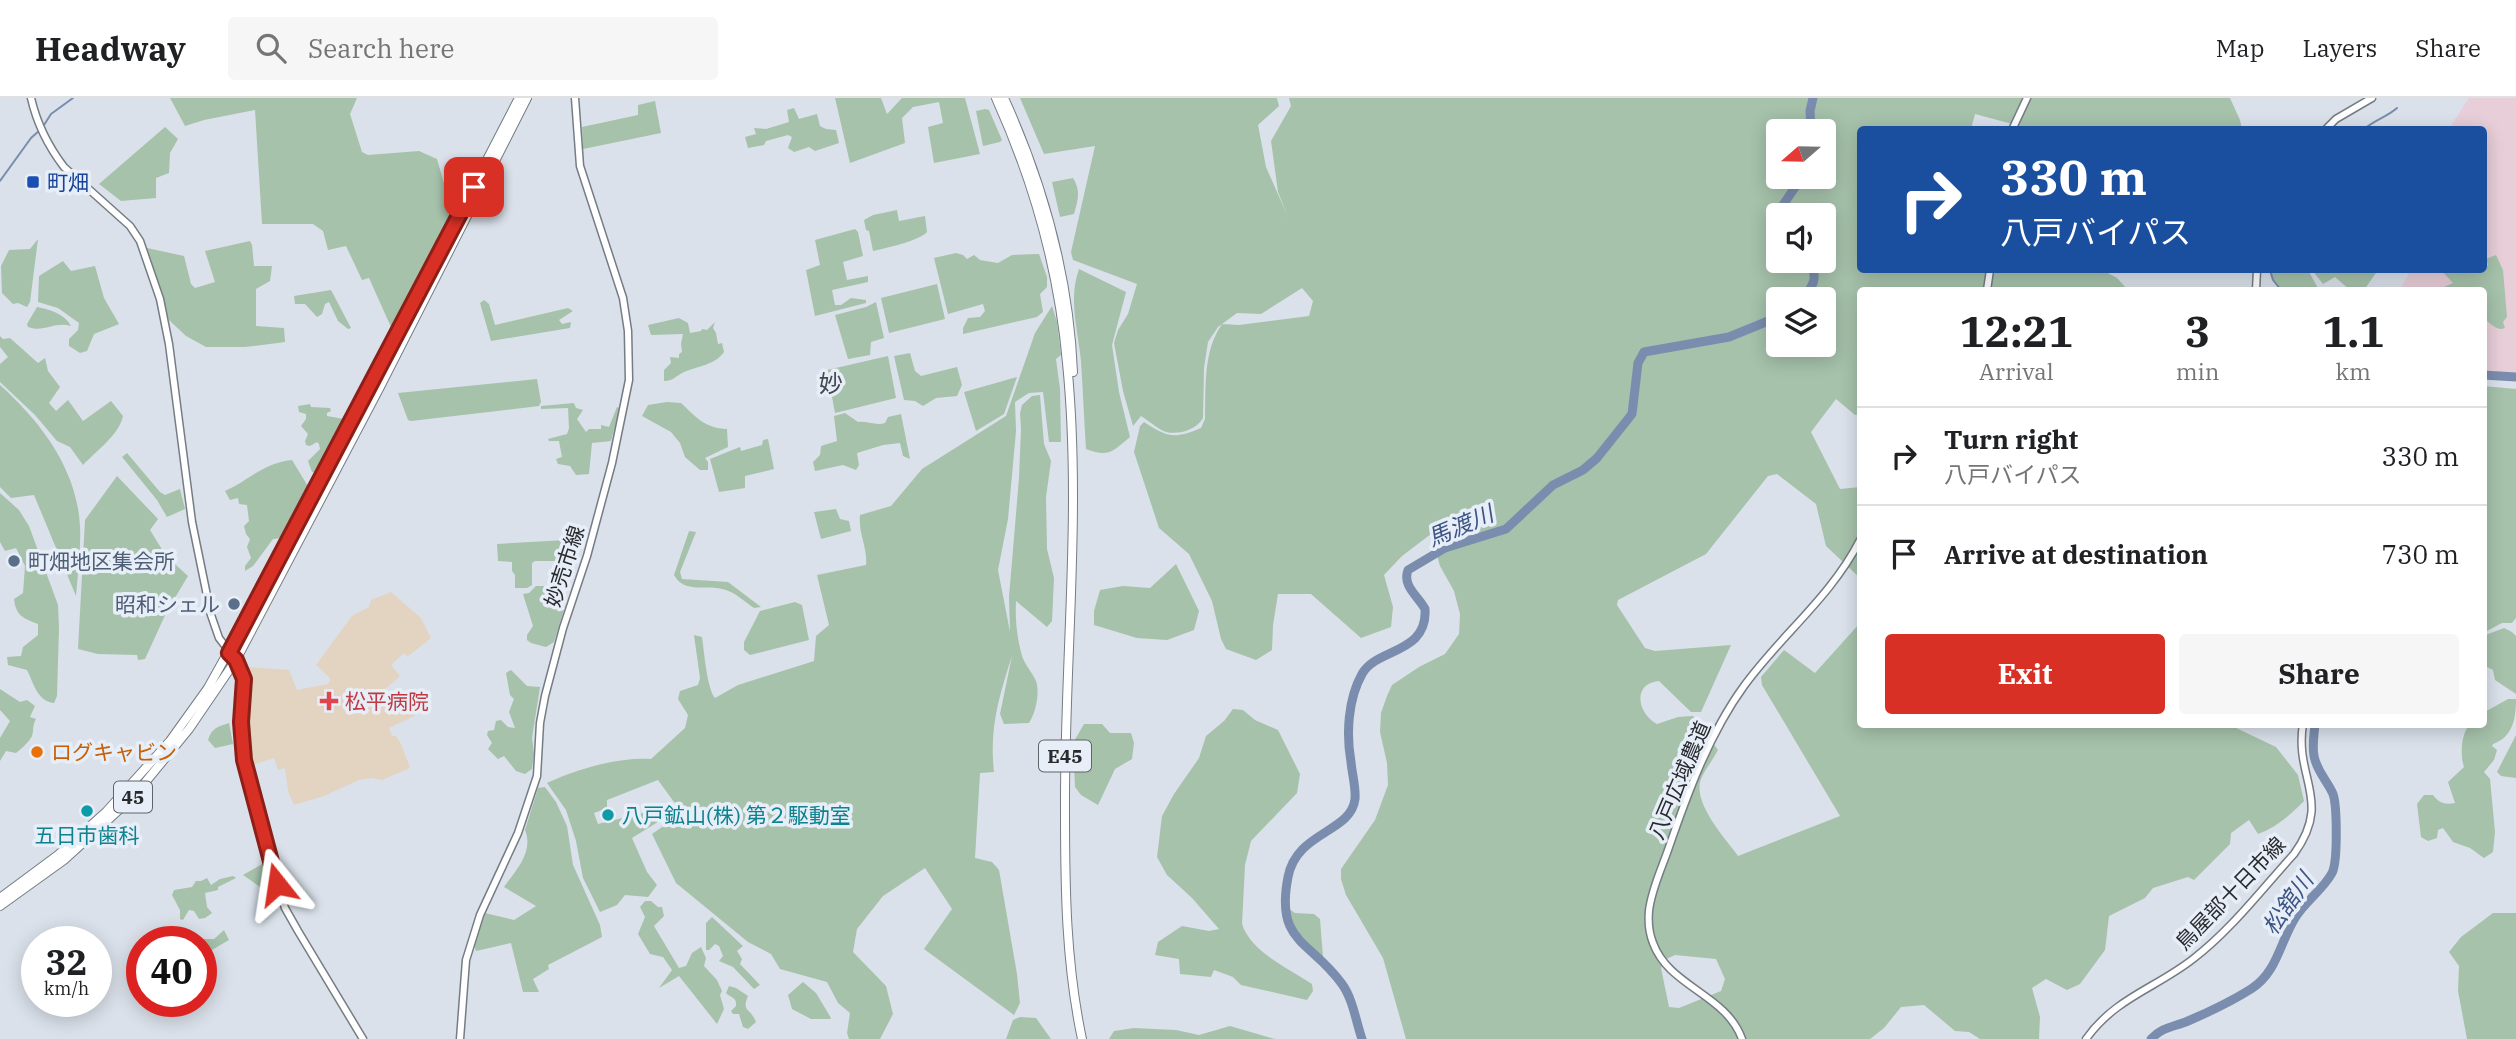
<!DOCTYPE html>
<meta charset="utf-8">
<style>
body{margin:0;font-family:"IBM Plex Serif","Noto Sans JP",serif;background:#f6f6f6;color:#202124;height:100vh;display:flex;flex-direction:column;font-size:26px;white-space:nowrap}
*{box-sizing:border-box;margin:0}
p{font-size:23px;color:#757577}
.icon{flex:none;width:38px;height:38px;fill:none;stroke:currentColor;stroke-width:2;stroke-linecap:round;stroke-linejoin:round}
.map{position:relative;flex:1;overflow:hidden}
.drawer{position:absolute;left:1857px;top:189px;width:630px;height:441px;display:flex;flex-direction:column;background:#fff;border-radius:7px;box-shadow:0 4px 18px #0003}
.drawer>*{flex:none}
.banner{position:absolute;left:1857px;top:28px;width:630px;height:147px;border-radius:7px;box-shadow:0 4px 18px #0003;background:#1a4fa0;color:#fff;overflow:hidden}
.needle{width:46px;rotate:250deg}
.fabs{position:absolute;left:1766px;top:21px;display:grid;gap:14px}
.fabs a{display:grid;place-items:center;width:70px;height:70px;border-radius:7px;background:#fff;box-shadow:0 4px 18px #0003;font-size:35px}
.speed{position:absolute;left:21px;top:828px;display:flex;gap:14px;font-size:35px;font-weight:700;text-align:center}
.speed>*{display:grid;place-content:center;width:91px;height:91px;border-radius:50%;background:#fff;box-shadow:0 4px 18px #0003;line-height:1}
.speed small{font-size:18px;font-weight:400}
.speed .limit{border:10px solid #d22;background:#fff;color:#111}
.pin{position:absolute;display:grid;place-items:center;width:60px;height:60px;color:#fff;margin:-30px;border-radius:14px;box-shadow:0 4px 10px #0006}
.me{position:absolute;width:77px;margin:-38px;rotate:345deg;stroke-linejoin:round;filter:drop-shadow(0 0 5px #0008)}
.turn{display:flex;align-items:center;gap:24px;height:147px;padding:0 28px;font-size:32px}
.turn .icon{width:91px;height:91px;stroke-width:2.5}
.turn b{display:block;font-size:49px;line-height:60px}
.eta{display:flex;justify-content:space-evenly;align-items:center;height:119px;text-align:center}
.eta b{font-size:42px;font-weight:800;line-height:49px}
.action{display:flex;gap:14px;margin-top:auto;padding:14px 28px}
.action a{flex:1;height:80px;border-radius:7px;background:#d93025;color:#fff;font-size:28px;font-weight:800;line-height:80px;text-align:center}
.action a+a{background:#f6f6f6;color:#202124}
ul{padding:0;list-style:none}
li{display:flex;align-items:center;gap:21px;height:98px;padding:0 28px;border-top:2px solid #e0e0e0}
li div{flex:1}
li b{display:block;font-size:26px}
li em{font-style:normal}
header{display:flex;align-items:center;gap:42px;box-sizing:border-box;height:98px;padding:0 35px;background:#fff;border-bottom:2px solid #e0e0e0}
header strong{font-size:33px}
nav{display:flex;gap:38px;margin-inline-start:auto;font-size:24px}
.search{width:490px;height:63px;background:#f6f6f6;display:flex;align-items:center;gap:18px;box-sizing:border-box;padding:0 24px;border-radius:7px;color:#757577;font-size:26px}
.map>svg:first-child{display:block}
.industrial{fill:#e7ced8}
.medical{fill:#e3d3c1}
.green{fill:#a6c2ab;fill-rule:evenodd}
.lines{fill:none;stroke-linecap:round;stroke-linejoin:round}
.stream{stroke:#7b8dae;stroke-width:2}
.river{stroke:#7b8dae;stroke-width:9}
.secondary-casing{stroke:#757c84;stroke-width:9}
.highway-casing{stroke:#757c84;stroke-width:10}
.secondary{stroke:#fff;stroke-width:6}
.highway{stroke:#fff;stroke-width:8}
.route-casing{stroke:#8d1f18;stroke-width:18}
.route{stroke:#d93025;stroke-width:12}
.transit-dot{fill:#1a4fb4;stroke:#e7eef7;stroke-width:2.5}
.service-dot{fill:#5c6f8a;stroke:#e7eef7;stroke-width:2.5}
.health-dot{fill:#e0444e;stroke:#e7eef7;stroke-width:2.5}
.food-dot{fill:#e8710a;stroke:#e7eef7;stroke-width:2.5}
.culture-dot{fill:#0f9aa8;stroke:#e7eef7;stroke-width:2.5}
.labels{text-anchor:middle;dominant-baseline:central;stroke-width:7;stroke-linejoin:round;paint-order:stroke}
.shield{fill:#e7eef7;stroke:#61656a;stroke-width:2}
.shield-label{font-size:19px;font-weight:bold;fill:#282a2e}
.transit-label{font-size:21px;fill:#164399;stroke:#e7eef7;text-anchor:start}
.service-label{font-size:21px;fill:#4e5e75;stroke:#e7eef7;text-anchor:start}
.street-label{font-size:21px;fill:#282a2e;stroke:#e7eef7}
.health-label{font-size:21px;fill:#be3a42;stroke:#e7eef7;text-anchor:start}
.food-label{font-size:21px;fill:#c56008;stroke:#e7eef7;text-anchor:start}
.culture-label{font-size:21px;fill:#0d838f;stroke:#e7eef7;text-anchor:start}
.water-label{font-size:23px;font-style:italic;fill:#3c5584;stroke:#e7eef7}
.quarter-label{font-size:24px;fill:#434950;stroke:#e7eef7}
</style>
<header>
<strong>Headway</strong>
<div class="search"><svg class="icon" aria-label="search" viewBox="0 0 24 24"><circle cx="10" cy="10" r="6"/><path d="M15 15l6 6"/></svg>Search here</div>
<nav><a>Map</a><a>Layers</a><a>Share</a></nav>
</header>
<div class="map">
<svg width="2516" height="941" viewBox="0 0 2516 941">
<rect width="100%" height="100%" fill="#dae1ea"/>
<path class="industrial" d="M2469,0H2516V276L2483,273V192H2400L2411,172H2483V32L2449,31Z"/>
<path class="medical" d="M391,494L421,520L431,540L407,559L404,555L391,567L400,578L383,593L422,610V612L414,618L389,630L392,638H396L402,648L410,670L382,682L372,680L359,682L324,698L294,707L288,693L285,670L278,672L274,660L249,668L244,636L252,589L248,569L289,572L297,592L328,586L330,582L329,579L316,567L352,518L369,509L371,502Z"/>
<path class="green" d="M170,0H357L350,16L362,54L368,57L419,53L437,61L447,96L465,82L473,71L432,154L391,229L369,180L362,182L346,148L328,152L323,133L313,126H262L255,12L204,22L185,28Z
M835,0H881L887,16L902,0H965L980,56L934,65L928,29L943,25L939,4L913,9L902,20L905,45L850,65Z
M1020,0H1277L1279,8L1258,27L1266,69L1288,119L1278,94L1271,43L1291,8L1289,0H2230L2240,22L2242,31H2015L2016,27L1975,16L1971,31L1860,32V172H2102L2117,180L2128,192H1860V316L1855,317L1836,301L1811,334L1840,391L1860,389V480L1826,448L1816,406L1777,376L1768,378L1706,456L1618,502L1617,507L1645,550L1655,553L1731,547L1701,614H1691L1659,583C1632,585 1637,616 1657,626L1678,619L1693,618L1718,652C1713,662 1705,671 1701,681C1692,705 1725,740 1738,758L1840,718L1762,587L1761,579L1784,552L1815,575L1860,525V626L2230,627L2276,649L2298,677L2304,703C2290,717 2277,729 2258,736L2249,722L2231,735L2230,746L2194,782L2188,779L2153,790L2145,800L2109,818L2105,852L2080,886L2067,892L2046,881L2032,890L2040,919L2039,941H1980L1969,934L1955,933L1924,907L1901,909L1884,930L1870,941H1406L1383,860L1346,797L1341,781V771L1375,722L1388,687L1387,665L1380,634L1381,615L1387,598L1392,587L1419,569L1445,556L1459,536L1460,516L1454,493L1440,468L1431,436L1402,458L1384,477L1393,509L1391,529L1361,540L1311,496H1278L1273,527L1272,552L1256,562L1226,551L1221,541L1212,503L1189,456L1159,430L1134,354L1140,328L1144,324C1169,340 1174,341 1201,330L1205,321C1206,288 1203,253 1222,226L1239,227L1309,218L1313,203L1302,190L1261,216L1237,215L1218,229L1208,244L1204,270L1203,320C1196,332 1179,337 1166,334C1158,331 1149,323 1141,318L1133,328L1123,293L1114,245L1118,232L1128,216L1137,186L1073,162L1071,154L1095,48L1044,56ZM1778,33H1824V79H1778ZM1778,117H1824V163H1778ZM1778,201H1824V247H1778ZM1675,857L1716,861L1725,881L1721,893L1679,910L1669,909L1661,870L1664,862Z
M655,3L661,35L583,51L582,29L638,17V7Z
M794,10L799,21L817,16L820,28L826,31L836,32L839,45L815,53L809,49L794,54L788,50L792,39L788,37L766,43L764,47L748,50L745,39L756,36L754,30L766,31L789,24L787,12Z
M985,11L989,12L1002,42L1000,44L983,48L976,13Z
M165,29L178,41L170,55L169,75L156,80V100L121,103L99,86Z
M1073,80C1081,93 1078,102 1074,116L1060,119L1052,84Z
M897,112L899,123L925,118L927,134C919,143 886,150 873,153L869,133L866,132L864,122L873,117Z
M855,131L858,134L863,158L843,164L847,182L868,178V184L832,192L835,207H841L851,200L866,202V205L815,218L806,172L820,167L815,142Z
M38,141L30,204L27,209L18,205L13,206L2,195L1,168L9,152L30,151Z
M250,143L252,147L254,168H272L270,183L256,191V228L284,230L285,244L245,249H206L186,238L169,222L146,155L147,150L184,158L191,186L195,190L215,184L205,153Z
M956,155L963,157L967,161L974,157L980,162L998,165L1012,157L1039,156L1047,179V189L1040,196L1043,214L1037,219L963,236V230L968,220L980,219L985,213L983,206L948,216L934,160Z
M2496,157L2503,172L2507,219L2503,224L2505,230C2496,234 2490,224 2483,220V192H2437L2453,185L2441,172H2483L2488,167L2486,161Z
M63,163L71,173L95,168L104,200L119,226L94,236L87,253L80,255L69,248V241L78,232L79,225L58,210L38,204L39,178Z
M1079,171L1126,194L1112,247L1119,294L1130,339C1113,353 1109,360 1086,351C1084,322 1083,292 1081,263C1078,232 1068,201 1079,171Z
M2268,172H2308L2319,192H2279Z
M2312,172H2378L2364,192H2350L2335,179L2323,186Z
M937,186L945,221L889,235L881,200Z
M331,192L351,230L348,231L338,223L329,204L325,206L322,216L317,219L305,206H295L294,198Z
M484,202L489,206L495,227L568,210L573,213L559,222L562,226L571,224L570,230L491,243L480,205Z
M876,204L884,240L871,244L870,257L848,261L835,217L866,209Z
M1052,208L1057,224L1061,257L1056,261L1060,291L1061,344H1049L1043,294L1029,295L1015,304L1016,333L1008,421L998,472L1010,534L1009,499L1019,380L1021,331L1020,315L1022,307L1032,298L1040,297L1044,346L1051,363L1046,399L1047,451L1054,480L1052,523L1047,529L1016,503C1015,522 1017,540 1022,558C1025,567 1032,574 1036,583C1040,595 1036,614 1029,625L1004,626L1000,616L1012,558C999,598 989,631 994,674L980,675L975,760L992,764L999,772L1017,876L1020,905L1014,917L924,851L952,811L925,770L883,798L857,831L853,854L886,888L893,916L880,941H849L847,935L850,915L838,905L827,884L780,871L771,856L748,844L676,785L652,736L675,720L686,709L674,704L658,682L607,702V710L594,715L598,726L667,709L669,714L661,722L632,740L647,774L657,787L648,799L625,797L617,807L600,814L583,780L576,743L566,712L547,685C578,671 617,659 651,661L685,630L688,617L678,601L680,593L698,587L700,580L694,537L702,539C704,552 707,591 715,600L738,587L814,563L816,538L829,527L817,477L866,467C868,450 858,435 860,417L891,408L922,371L1006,318L1035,235Z
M37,209C49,211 65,216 71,228C54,223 44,235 28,229L27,226Z
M679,220L688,225L690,235L701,233L702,231L707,232L715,224L713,230L716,235L718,246L722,245L724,254C715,267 698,268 684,274C676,278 673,283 664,283V272L671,265L670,259L679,260V256L682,254L681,246L683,236L651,237L648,227Z
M0,238L3,241L10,240L38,265L45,260L48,273L60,289L49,305L56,313L68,302L83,323L111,303L123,318C119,337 96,353 83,367L70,349L57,343L35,317L0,284V266L8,259L0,249Z
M910,255L915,273L921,278L957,269L962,287L957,298L936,300L923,308L915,303L904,302L894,258Z
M888,258L896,300L835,315L827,272Z
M1017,279L1004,316L976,333L964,294Z
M537,281L541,304L539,308L411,323L408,322L398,295Z
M0,287C41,324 77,371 80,428C81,451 78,475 76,498L34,397L11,400L0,389Z
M2483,288L2516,291V520L2512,525H2502L2485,534Z
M667,304L681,305C696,319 704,330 727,331L728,349L705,360L708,364V372H700L685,359L680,345L671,334L642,318L648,307Z
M574,305L576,310L583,312L577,321L586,334L589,331H601V327L609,329L617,309L620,310L611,343L592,345L589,376L576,377L570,368L558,366L556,361L562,359L559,343H549L548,341L567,336L569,330L568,310L541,311V308Z
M310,306L311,309L330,310L331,313L327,315V318L344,321L317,375L312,374L308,363L320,351L319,346L317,344L310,348L306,347L305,343L308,336L301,328L306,321V316L299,314L298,308Z
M845,315L858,324C867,323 876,328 885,325L888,319L901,316L910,361L903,358L900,345L883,347L857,355L859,367L856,372L843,367L815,373L813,364L820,357L821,348L837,343L834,318Z
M768,341L774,371L745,378V390L719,394L710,361L740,349L741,353L762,347L763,342Z
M127,355L160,394L165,397L180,391L185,411L167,419L157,402L122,359Z
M292,362L309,390L282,440L273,441L253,468L245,473V468L251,460L247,449L250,441L246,436L244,428L249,423L247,407L239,406L238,400L230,402L225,393C250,382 263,365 292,362Z
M117,378L158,421L150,432L166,458L188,478L167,513L145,561L138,562L137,557L98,556L78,551L85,422Z
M0,395L19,412L29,428L58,507L59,530L57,598L54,605C37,603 34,586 27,572L8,567L7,559L21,558L23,549L38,537V526C23,520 16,518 14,501L23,495L25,468L16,450L5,453L0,444Z
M836,411L840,421L849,423L851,433L821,441L814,414Z
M689,433L696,434L680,474L682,481L728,484L761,509L754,510C745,504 736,495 726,492C707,485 685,497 674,477Z
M566,442L561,447V463H535L532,465V487L527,490H515V477L512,473V464L498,463L497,446Z
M1176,466L1199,513L1194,532L1167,542L1137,540L1094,527V513L1100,492L1123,488L1150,490Z
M536,488H569V491L549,498L553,507L565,508L554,544L546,549L531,545L527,542V537L533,528L523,496L529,495Z
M795,504L802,507L809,542L750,557L744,552V544L760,513Z
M2504,530L2512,534L2516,538V596L2495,582L2493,572L2483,567V538Z
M511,572L527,588L540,589L532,640L534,656L532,671L525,676L516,673L504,658L498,661L488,651L492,645L487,637L488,633L494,632L496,623L501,622L508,629L515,630L509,614L514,601L510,597L506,575Z
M0,591L20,604L27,602L35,608L30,619L36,621C32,628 34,632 32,638C29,644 21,651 16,655L6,653L0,663V640L10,623L0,612Z
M2508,601H2516C2516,620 2513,639 2493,646L2492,648L2497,652L2494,662L2484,674L2490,681L2495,734L2493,754L2484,760L2470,750L2453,744L2443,730L2438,732L2437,740L2428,743L2421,739L2417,706L2424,697H2433C2439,705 2445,707 2455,705L2448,684L2464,669C2460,657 2461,637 2469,627L2483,626V615Z
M1233,611L1243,612L1255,622L1278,632L1300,676L1297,695L1251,743L1245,767L1242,826C1251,854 1289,871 1312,886L1313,893L1307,902L1241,887L1233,879L1214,872L1211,879L1180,876L1179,861L1155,857L1158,844L1182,828L1209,833L1219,831L1192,800L1167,777L1157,759L1162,718L1174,696L1199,660L1206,638L1224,623Z
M229,625L233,646L215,650L208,642C212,630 217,629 229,625Z
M1084,626H1102L1110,635H1131L1134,645L1132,661L1115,671L1098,707L1081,697L1075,689L1073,645Z
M2516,637V680L2501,678L2497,674Z
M545,689L556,704L567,728L573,767L600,827L602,839L548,867L549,871L533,881L539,894H523L511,845L476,853L474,847L485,815L514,822L536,808L504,789C516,772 534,754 525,732L538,690Z
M264,765L269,772L275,795L273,798L243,777Z
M233,778L236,780L218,789V792L205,795L207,809L212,815L205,820L199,821L194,813L189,812L183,822L180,821V812L172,797L174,792L192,789L196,783H201L207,780L211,787L220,781Z
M645,803H651L658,809H662L664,818L654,828L679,870L686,868L692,855L701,849L706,860L704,868L717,882L722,893L720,897L724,911L717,926L679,878L659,890L672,872L663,859L650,856L638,836L645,819L640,809Z
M1289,811L1295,815L1314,816L1320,821L1323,859L1320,860L1293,831Z
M2493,815H2516V941H2467L2458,893L2459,868L2449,854L2461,839Z
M712,819L743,848L737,853L742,861L740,866L760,887L754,891L733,869L719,863L723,858L719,848L715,846L709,852H706V825Z
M224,832L229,842L210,853L207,857L215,883L201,889L202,841H214Z
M803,884L816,895L831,920L830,921H811L792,911L788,897Z
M729,888L736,890L748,898C741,914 751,910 756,924L748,931L743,929L739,916H733L731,913L736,908C737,899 731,900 726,895Z
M1020,919L1036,920L1051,941H1006L1013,922Z
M1230,928L1275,941H1109L1114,933L1134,930L1176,932L1199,937Z"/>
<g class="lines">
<path class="stream" d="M44,27L51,16L73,0
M2363,32C2374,22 2387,19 2397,10
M0,83L31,40L40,32
M2270,172L2273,182L2281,192"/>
<path class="river" d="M1811,33L1810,13L1813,0
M1781,117L1783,107L1802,79
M1802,201C1814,188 1818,180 1810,163
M2483,277L2516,279
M1362,941C1356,924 1353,901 1342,886C1311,842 1275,846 1288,779C1297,733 1351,735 1355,701C1356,689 1352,676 1351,664C1346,636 1348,601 1362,576C1376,550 1428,556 1425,511C1418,498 1402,488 1408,472L1445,450L1506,431L1553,387L1583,372L1597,360L1632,316L1638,265L1644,254L1729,239L1778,219
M2151,941C2162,929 2174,929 2188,923C2209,914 2232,903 2251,891C2277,875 2280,844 2295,820C2305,803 2323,792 2332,775C2338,764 2337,707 2333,696C2327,682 2317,674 2314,658C2312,647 2314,638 2315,626"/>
<g class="secondary-casing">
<path id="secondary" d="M31,0C37,26 48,48 64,69L130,128L140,143L160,201L169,246L192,424L211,517L219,540L236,562L244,581L241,624L244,662L277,786L285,810L298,833L363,941
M2012,32L2027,0
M2325,32L2336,21L2372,0
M1987,192L1990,172
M2256,192L2257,172
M460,941L466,862L480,817L518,735L537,678L540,625L545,598L563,530L587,458L612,365L629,282L628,233L623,200L580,68L575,0
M1742,941C1726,896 1669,889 1653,845C1649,835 1648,824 1649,813C1651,793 1661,772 1668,752C1687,697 1709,636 1744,588C1781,537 1831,499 1860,442
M2086,941C2115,900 2156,890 2193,861C2231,832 2262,791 2294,756C2333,702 2294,681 2303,626"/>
</g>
<g class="highway-casing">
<path id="highway" d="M996,0C1033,82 1059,174 1067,265C1082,414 1064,565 1065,714C1065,791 1066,866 1082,941
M1004,0C1043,86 1069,179 1073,274
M0,800L58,757L106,714L170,643L208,590L285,452L519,0
M0,808L64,762L134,698L189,631L236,562L380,289L527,0"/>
</g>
<use href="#secondary" class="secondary"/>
<use href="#highway" class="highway"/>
</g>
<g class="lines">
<g class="route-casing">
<path id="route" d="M277,786L244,662L241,624L244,581L236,562L229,555L474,89"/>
</g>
<use href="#route" class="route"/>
</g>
<rect class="transit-dot" x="26" y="77" width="14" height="14" rx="3.5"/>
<g class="service-dot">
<circle cx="14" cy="463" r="7"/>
<circle cx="234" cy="506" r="7"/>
</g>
<path class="health-dot" d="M325.5 592.5h7v7h7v7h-7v7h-7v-7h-7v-7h7z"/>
<circle class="food-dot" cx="37" cy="654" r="7"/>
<g class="culture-dot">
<circle cx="87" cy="713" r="7"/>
<circle cx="608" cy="717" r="7"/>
</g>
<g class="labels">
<g class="shield">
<rect x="1039" y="642.5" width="52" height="31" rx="5"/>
<rect x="114" y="683.5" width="38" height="31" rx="5"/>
</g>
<g class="shield-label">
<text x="1065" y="658">E45</text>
<text x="133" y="699">45</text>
</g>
<g class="transit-label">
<text x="47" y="84">町畑</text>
</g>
<g class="service-label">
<text x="28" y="463">町畑地区集会所</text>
<text x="220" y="506" text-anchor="end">昭和シェル</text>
</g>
<g class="street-label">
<text transform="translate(564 468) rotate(-72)">妙売市線</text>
<text transform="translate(1679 682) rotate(-67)">八戸広域農道</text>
<text transform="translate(2230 795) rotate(-46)">鳥屋部十日市線</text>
</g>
<g class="health-label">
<text x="345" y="603">松平病院</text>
</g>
<g class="food-label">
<text x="51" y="654">ログキャビン</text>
</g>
<g class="culture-label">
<text x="622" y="717">八戸鉱山(株) 第２駆動室</text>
<text x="87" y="737" text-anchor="middle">五日市歯科</text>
</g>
<g class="water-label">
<text transform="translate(1460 427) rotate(-23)">馬渡川</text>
<text transform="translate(2287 805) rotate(-55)">松舘川</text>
</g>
<g class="quarter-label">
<text x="831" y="285">妙</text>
</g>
</g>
</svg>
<div class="fabs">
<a><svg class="needle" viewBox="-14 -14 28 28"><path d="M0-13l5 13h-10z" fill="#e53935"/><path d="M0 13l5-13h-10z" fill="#757577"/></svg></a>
<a><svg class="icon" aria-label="sound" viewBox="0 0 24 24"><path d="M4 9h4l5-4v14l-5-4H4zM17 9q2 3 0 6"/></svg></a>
<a><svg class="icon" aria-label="layers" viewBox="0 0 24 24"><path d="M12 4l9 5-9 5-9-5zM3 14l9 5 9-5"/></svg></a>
</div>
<div class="speed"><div>32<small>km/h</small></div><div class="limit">40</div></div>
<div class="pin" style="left:474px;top:89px;background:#d93025"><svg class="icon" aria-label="arrive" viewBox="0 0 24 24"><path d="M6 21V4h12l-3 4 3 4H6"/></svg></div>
<svg class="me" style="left:277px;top:786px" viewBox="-20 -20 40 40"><path d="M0-17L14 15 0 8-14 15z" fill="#d93025" stroke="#fff" stroke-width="4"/></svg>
<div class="banner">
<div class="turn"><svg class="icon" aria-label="right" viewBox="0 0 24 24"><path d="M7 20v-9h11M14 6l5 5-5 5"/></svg><div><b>330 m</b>八戸バイパス</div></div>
</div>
<section class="drawer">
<div class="eta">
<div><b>12:21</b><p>Arrival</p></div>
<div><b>3</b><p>min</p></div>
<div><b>1.1</b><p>km</p></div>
</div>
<ul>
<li><svg class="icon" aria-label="right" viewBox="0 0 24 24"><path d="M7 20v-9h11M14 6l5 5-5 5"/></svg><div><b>Turn right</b><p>八戸バイパス</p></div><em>330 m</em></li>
<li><svg class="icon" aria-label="arrive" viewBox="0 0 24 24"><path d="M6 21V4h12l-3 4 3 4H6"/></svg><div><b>Arrive at destination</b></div><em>730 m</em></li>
</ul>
<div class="action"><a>Exit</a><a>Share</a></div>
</section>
</div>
